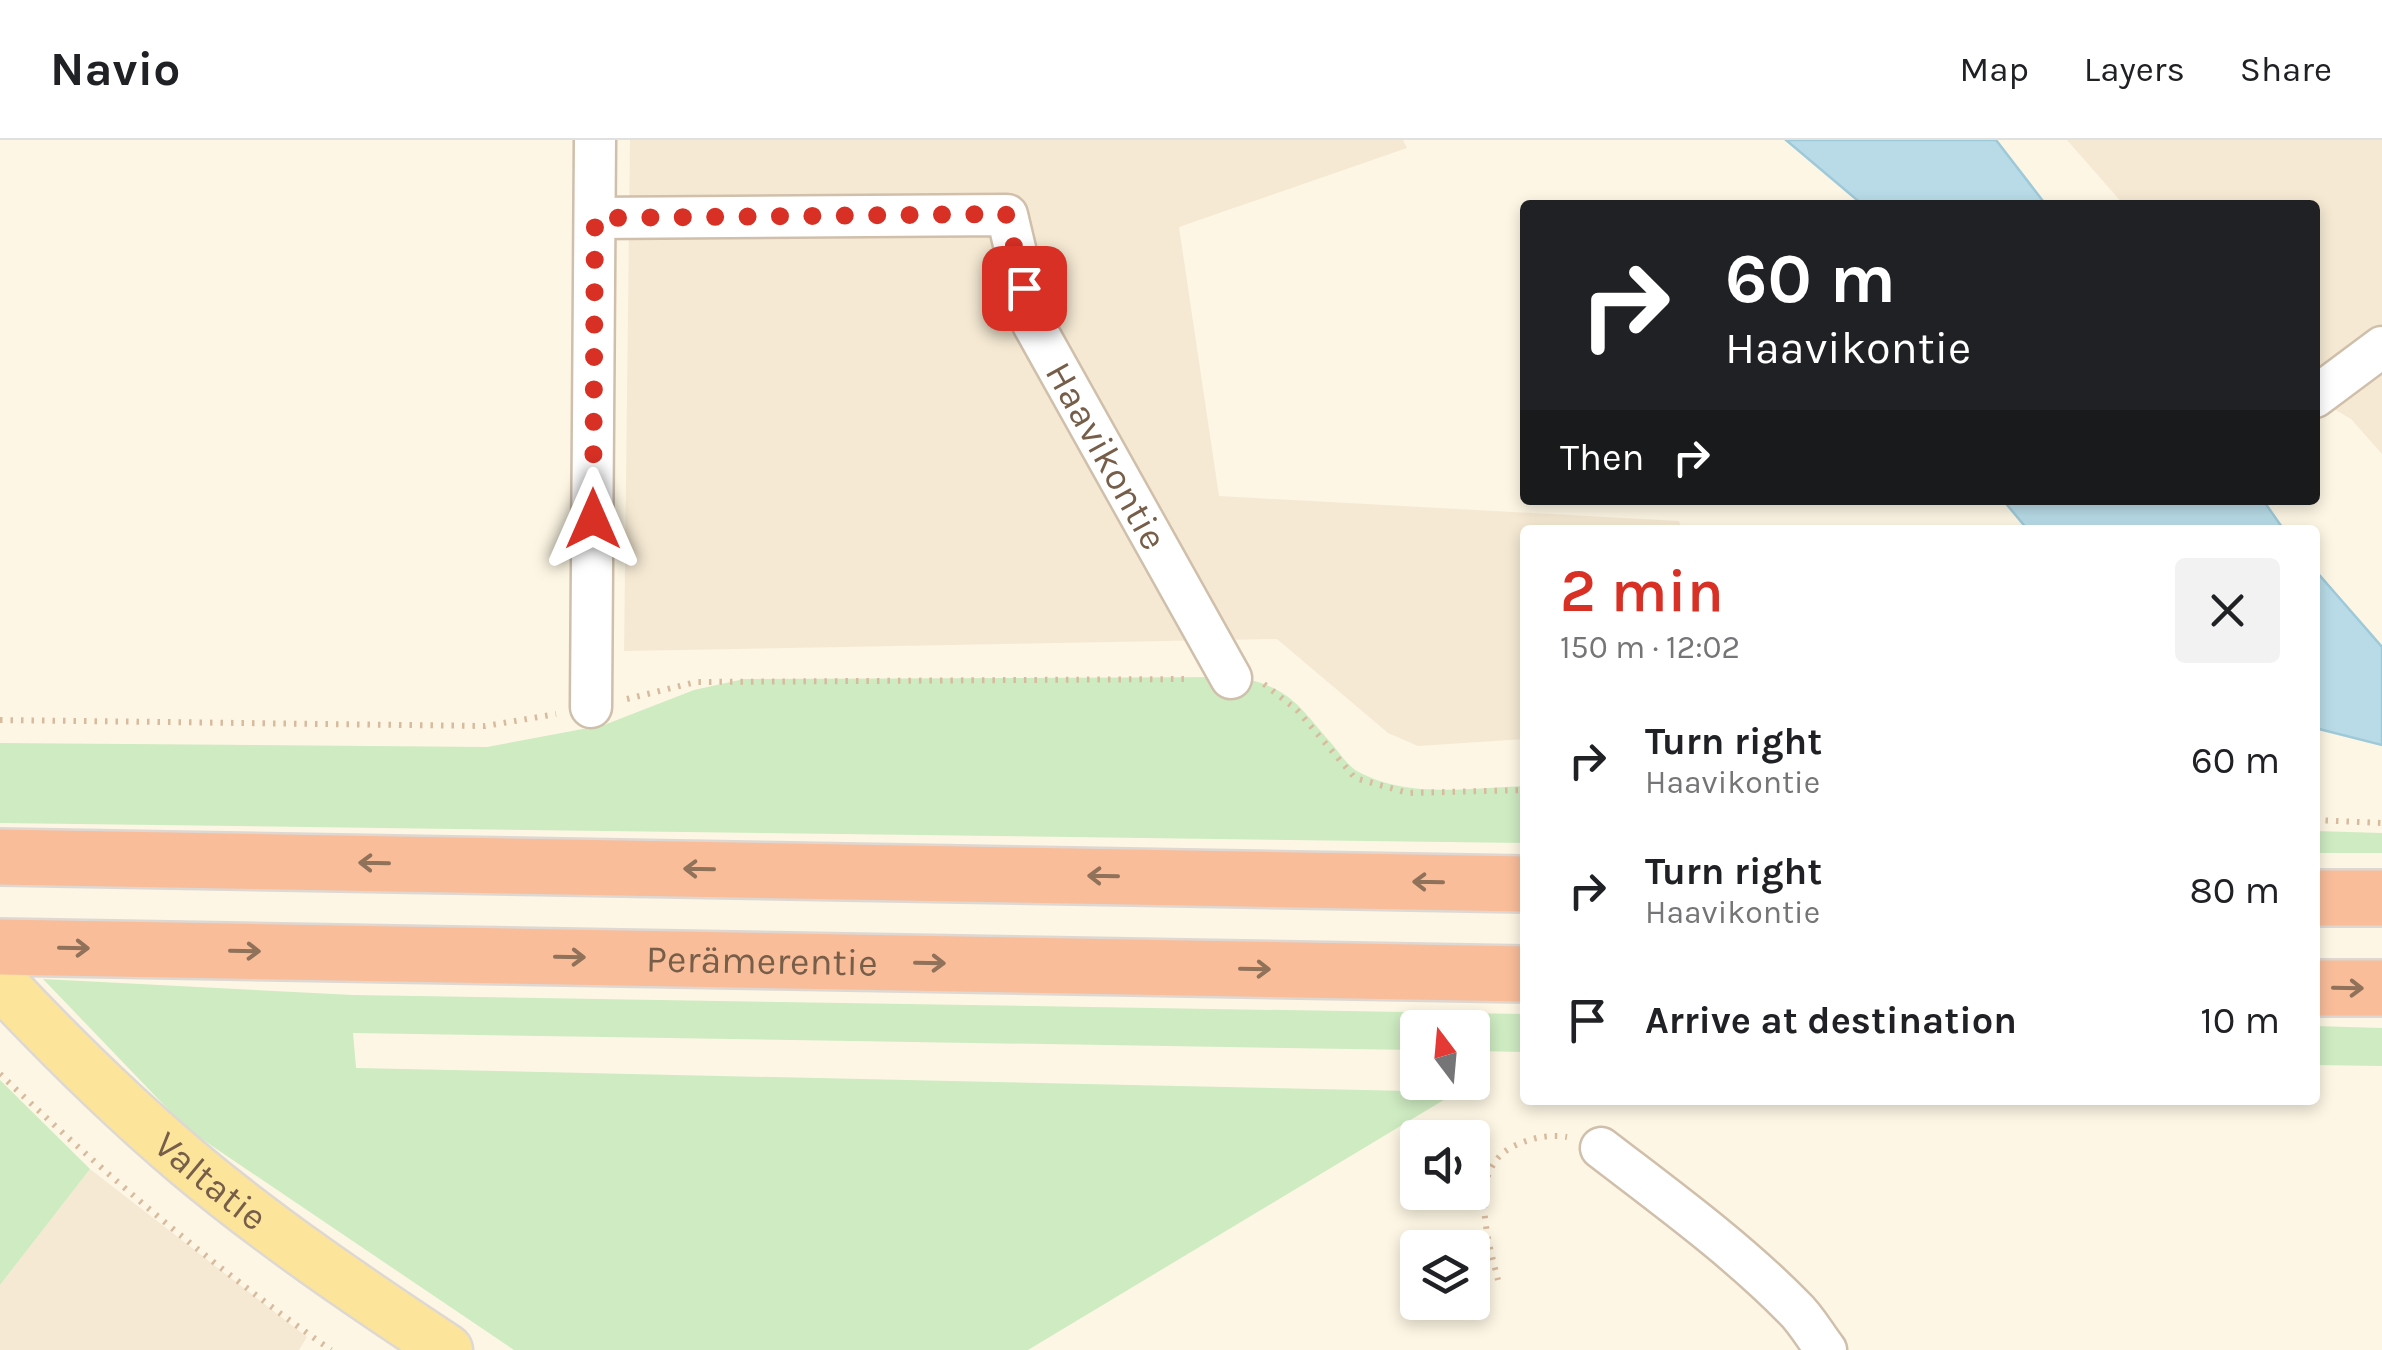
<!DOCTYPE html>
<meta charset="utf-8">
<style>
body{margin:0;font-family:Karla,sans-serif;background:#f2f2f2;color:#202124;height:100vh;display:flex;flex-direction:column;font-size:38px;white-space:nowrap}
*{box-sizing:border-box;margin:0}
p{font-size:32px;color:#757577}
.icon{flex:none;width:55px;height:55px;fill:none;stroke:currentColor;stroke-width:2;stroke-linecap:round;stroke-linejoin:round}
.map{position:relative;flex:1;overflow:hidden}
.sheet{position:absolute;left:1520px;top:385px;width:800px;height:580px;display:flex;flex-direction:column;background:#fff;border-radius:10px;box-shadow:0 5px 15px #0003}
.sheet>*{flex:none}
.hud{position:absolute;left:1520px;top:60px;width:800px;height:305px;border-radius:10px;box-shadow:0 5px 15px #0003;background:#202124;color:#fff;overflow:hidden}
.needle{width:65px;rotate:344deg}
.buttons{position:absolute;left:1400px;top:870px;display:grid;gap:20px}
.buttons a{display:grid;place-items:center;width:90px;height:90px;border-radius:10px;background:#fff;box-shadow:0 5px 15px #0003;font-size:50px}
.pin{position:absolute;display:grid;place-items:center;width:85px;height:85px;color:#fff;margin:-42px;border-radius:20px;box-shadow:0 5px 15px #0006}
.me{position:absolute;width:110px;margin:-55px;rotate:0deg;stroke-linejoin:round;filter:drop-shadow(0 0 8px #0008)}
.turn{display:flex;align-items:center;gap:35px;height:210px;padding:0 40px;font-size:45px}
.turn .icon{width:130px;height:130px;stroke-width:2.5}
.turn b{display:block;font-size:70px;line-height:85px}
.then{display:flex;align-items:center;height:95px;padding:0 40px;background:#0003;gap:20px;font-size:38px}
.round{display:grid;place-items:center;flex:none;width:105px;height:105px;border-radius:10px;background:#f2f2f2}
.head{display:flex;align-items:center;justify-content:space-between;height:170px;padding:0 40px}
h1{font-size:60px;font-weight:600;line-height:75px;color:#d93025}
ul{padding:0;list-style:none}
li{display:flex;align-items:center;gap:30px;height:130px;padding:0 40px}
li div{flex:1}
li b{display:block;font-size:38px}
li em{font-style:normal}
header{display:flex;align-items:center;gap:60px;box-sizing:border-box;height:140px;padding:0 50px;background:#fff;border-bottom:2px solid #e0e0e0}
header strong{font-size:48px}
nav{display:flex;gap:55px;margin-inline-start:auto;font-size:35px}
.map>svg:first-child{display:block}
.residential{fill:#f5e9d3}
.green{fill:#ceebc2}
.water{fill:#b8dbe7;stroke:#9ec9d9;stroke-width:2.5}
.lines{fill:none;stroke-linecap:round;stroke-linejoin:round}
.minor-casing{stroke:#cfbfab;stroke-width:45}
.major-casing{stroke:#ded8d3;stroke-width:55}
.highway-casing{stroke:#ded8d3;stroke-width:60}
.path{stroke:#d8bb9e;stroke-width:6;stroke-dasharray:2.5 8;stroke-linecap:butt}
.minor{stroke:#fff;stroke-width:40}
.major{stroke:#fde49b;stroke-width:50}
.highway{stroke:#f9bd9a;stroke-width:55}
.oneway{stroke:#907159}
.route{stroke:#d93025;stroke-width:18;stroke-dasharray:0 32.4}
.labels{text-anchor:middle;dominant-baseline:central;stroke-width:8;stroke-linejoin:round;paint-order:stroke}
.street-label{font-size:38px;fill:#765e49;stroke:#fffaeb}
</style>
<header>
<strong>Navio</strong>
<nav><a>Map</a><a>Layers</a><a>Share</a></nav>
</header>
<div class="map">
<svg width="2382" height="1210" viewBox="0 0 2382 1210">
<rect width="100%" height="100%" fill="#fdf6e4"/>
<path class="residential" d="M630,0H1403L1407,8L1179,87L1219,356L1679,381L1682,390H1525V599L1418,606L1388,593L1277,499L624,511Z
M2067,0H2382V314L2351,279L2315,258V65H2124Z
M90,1029L307,1197L299,1210H0V1145Z"/>
<path class="green" d="M1240,537C1291,549 1298,565 1331,603C1339,612 1347,625 1357,631C1406,659 1471,648 1525,646V703L0,683V603L487,607L604,585L694,550L744,539Z
M2315,691L2382,693V713H2315Z
M43,839L353,855L1525,874V912L1473,911L1472,888H1418L1417,910L353,893L356,928L1457,952L1028,1210H514L187,989Z
M2315,886L2382,888V926L2315,925Z
M0,940L90,1029L0,1145Z"/>
<path class="water" d="M1786,0H1996L2046,65H1863Z
M2003,360H2263L2284,390H2028Z
M2315,430L2382,507V605L2315,588Z"/>
<g class="lines">
<g class="minor-casing">
<g id="minor">
<path id="s1" d="M595,78L1007,75L1033,184L1231,538"/>
<path d="M2315,257L2382,207"/>
<path d="M591,567L595,0"/>
<path d="M1601,1008C1666,1058 1735,1108 1793,1167C1806,1179 1815,1196 1826,1210"/>
</g>
</g>
<g class="major-casing">
<g id="major">
<path id="s2" d="M0,842C59,905 121,966 187,1022C269,1091 358,1151 447,1210"/>
</g>
</g>
<g class="highway-casing">
<g id="highway">
<path d="M0,717L1525,744"/>
<path d="M2315,758H2382"/>
<path id="s3" d="M0,807L1525,834"/>
<path d="M2315,848H2382"/>
</g>
</g>
<path class="path" d="M1264,544L1297,570L1355,638L1408,653L1525,650
M627,559L696,542L1187,539
M0,580L485,586L556,574
M2315,680L2382,683
M0,934C103,1033 213,1127 331,1210
M1498,1140C1488,1100 1466,1029 1514,1006C1531,998 1548,994 1567,997"/>
<use href="#minor" class="minor"/>
<use href="#major" class="major"/>
<use href="#highway" class="highway"/>
</g>
<defs><path id="oneway-shaft" d="M-6 0H5M1.5-3L5.5 0L1.5 3" fill="none" stroke-width="1.6" stroke-linecap="round" stroke-linejoin="round" transform="scale(2.5)"/></defs>
<g class="oneway">
<use href="#oneway-shaft" transform="translate(374 723) rotate(-179)"/>
<use href="#oneway-shaft" transform="translate(699 729) rotate(-179)"/>
<use href="#oneway-shaft" transform="translate(1103 736) rotate(-179)"/>
<use href="#oneway-shaft" transform="translate(1428 742) rotate(-179)"/>
<use href="#oneway-shaft" transform="translate(74 808) rotate(1)"/>
<use href="#oneway-shaft" transform="translate(245 811) rotate(1)"/>
<use href="#oneway-shaft" transform="translate(570 817) rotate(1)"/>
<use href="#oneway-shaft" transform="translate(930 823) rotate(1)"/>
<use href="#oneway-shaft" transform="translate(1255 829) rotate(1)"/>
<use href="#oneway-shaft" transform="translate(2348 848) rotate(1)"/>
</g>
<g class="lines">
<path class="route" d="M593,379L595,78L1006,74L1024,148"/>
</g>
<g class="labels">
<g class="street-label">
<text stroke="none"><textPath href="#s1" startOffset="675">Haavikontie</textPath></text>
<text stroke="none"><textPath href="#s3" startOffset="762">Perämerentie</textPath></text>
<text stroke="none"><textPath href="#s2" startOffset="290">Valtatie</textPath></text>
</g>
</g>
</svg>
<div class="buttons">
<a><svg class="needle" viewBox="-14 -14 28 28"><path d="M0-13l5 13h-10z" fill="#e53935"/><path d="M0 13l5-13h-10z" fill="#757577"/></svg></a>
<a><svg class="icon" aria-label="sound" viewBox="0 0 24 24"><path d="M4 9h4l5-4v14l-5-4H4zM17 9q2 3 0 6"/></svg></a>
<a><svg class="icon" aria-label="layers" viewBox="0 0 24 24"><path d="M12 4l9 5-9 5-9-5zM3 14l9 5 9-5"/></svg></a>
</div>
<div class="pin" style="left:1024px;top:148px;background:#d93025"><svg class="icon" aria-label="arrive" viewBox="0 0 24 24"><path d="M6 21V4h12l-3 4 3 4H6"/></svg></div>
<svg class="me" style="left:593px;top:379px" viewBox="-20 -20 40 40"><path d="M0-17L14 15 0 8-14 15z" fill="#d93025" stroke="#fff" stroke-width="4"/></svg>
<div class="hud">
<div class="turn"><svg class="icon" aria-label="right" viewBox="0 0 24 24"><path d="M7 20v-9h11M14 6l5 5-5 5"/></svg><div><b>60 m</b>Haavikontie</div></div>
<div class="then">Then<svg class="icon" aria-label="right" viewBox="0 0 24 24"><path d="M7 20v-9h11M14 6l5 5-5 5"/></svg></div>
</div>
<section class="sheet">
<div class="head"><div><h1>2 min</h1><p>150 m · 12:02</p></div><a class="round"><svg class="icon" aria-label="close" viewBox="0 0 24 24"><path d="M6 6l12 12M18 6L6 18"/></svg></a></div>
<ul>
<li><svg class="icon" aria-label="right" viewBox="0 0 24 24"><path d="M7 20v-9h11M14 6l5 5-5 5"/></svg><div><b>Turn right</b><p>Haavikontie</p></div><em>60 m</em></li>
<li><svg class="icon" aria-label="right" viewBox="0 0 24 24"><path d="M7 20v-9h11M14 6l5 5-5 5"/></svg><div><b>Turn right</b><p>Haavikontie</p></div><em>80 m</em></li>
<li><svg class="icon" aria-label="arrive" viewBox="0 0 24 24"><path d="M6 21V4h12l-3 4 3 4H6"/></svg><div><b>Arrive at destination</b></div><em>10 m</em></li>
</ul>
</section>
</div>
